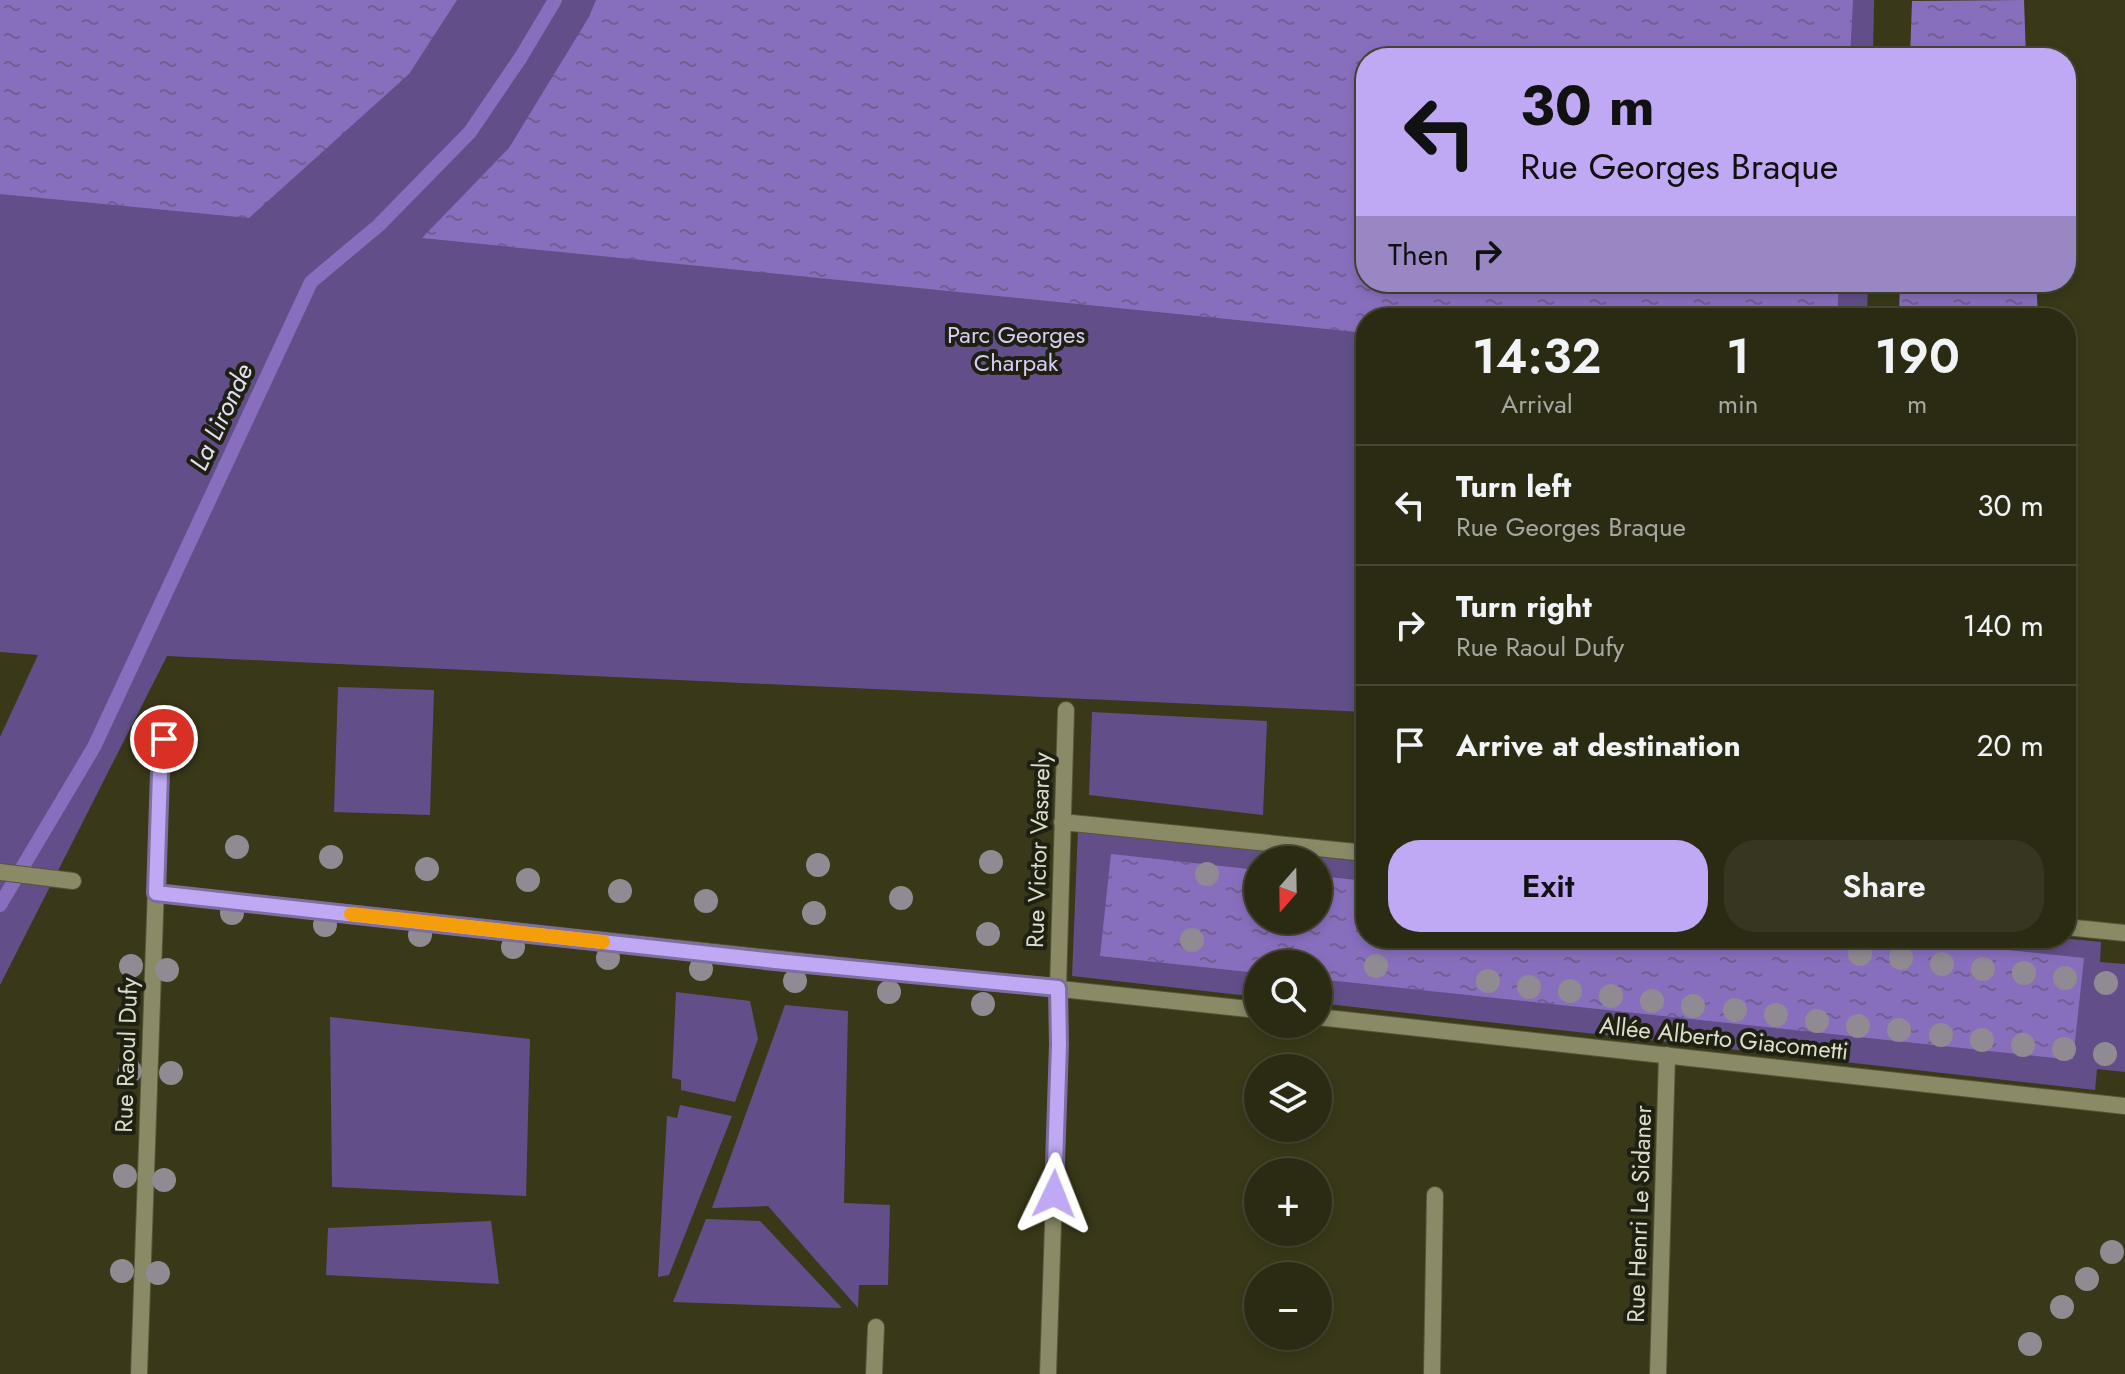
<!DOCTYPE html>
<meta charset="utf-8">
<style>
body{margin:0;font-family:Jost,sans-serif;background:#373721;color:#f1f3f6;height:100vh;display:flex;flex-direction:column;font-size:30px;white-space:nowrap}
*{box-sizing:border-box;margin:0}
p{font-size:26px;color:#a6a7a0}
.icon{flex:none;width:44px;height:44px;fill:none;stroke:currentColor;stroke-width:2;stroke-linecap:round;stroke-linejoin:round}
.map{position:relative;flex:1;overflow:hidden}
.details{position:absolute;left:1356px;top:308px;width:720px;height:640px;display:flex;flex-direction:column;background:#2b2b13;border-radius:32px;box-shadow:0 4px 12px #0003,0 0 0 2px #474733}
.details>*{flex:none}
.top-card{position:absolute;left:1356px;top:48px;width:720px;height:244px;border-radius:32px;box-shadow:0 4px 12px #0003,0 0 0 2px #474733;background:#bfa9f4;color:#111;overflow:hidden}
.needle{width:52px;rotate:200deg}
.fabs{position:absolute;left:1244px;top:846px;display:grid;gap:16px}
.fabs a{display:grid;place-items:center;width:88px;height:88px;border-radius:50%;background:#2b2b13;box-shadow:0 4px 12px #0003,0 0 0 2px #474733;font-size:40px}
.pin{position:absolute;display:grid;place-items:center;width:68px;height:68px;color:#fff;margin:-34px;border:4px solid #fff;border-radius:50%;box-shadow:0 2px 8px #0007}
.me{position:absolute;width:88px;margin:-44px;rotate:2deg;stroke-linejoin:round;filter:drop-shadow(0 0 6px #0008)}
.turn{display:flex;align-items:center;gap:28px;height:168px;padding:0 32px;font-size:36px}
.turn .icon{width:104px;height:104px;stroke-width:2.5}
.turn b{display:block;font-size:56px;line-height:68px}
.then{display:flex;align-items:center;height:76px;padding:0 32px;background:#0003;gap:16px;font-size:30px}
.eta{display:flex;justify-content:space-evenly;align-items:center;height:136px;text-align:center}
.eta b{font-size:48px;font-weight:600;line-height:56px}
.cta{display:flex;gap:16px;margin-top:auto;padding:16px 32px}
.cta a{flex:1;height:92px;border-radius:32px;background:#bfa9f4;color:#111;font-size:32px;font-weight:600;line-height:92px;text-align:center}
.cta a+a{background:#373721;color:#f1f3f6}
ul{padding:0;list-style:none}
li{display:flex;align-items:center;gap:24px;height:120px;padding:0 32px;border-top:2px solid #474733}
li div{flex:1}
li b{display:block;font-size:30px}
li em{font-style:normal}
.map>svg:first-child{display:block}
.green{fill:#624f89;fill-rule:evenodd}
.water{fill:url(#water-ripples)}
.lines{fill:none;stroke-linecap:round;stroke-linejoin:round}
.stream{stroke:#886fbe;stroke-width:14}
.lane-casing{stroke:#555539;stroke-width:18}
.street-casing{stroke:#555539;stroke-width:18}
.lane{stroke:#8a8a67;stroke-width:16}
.street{stroke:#8a8a67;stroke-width:16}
.tree{fill:#908a93}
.route-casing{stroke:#7c6e9f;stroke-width:20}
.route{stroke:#bfa9f4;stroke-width:14}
.slow{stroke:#f59e0b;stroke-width:14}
.labels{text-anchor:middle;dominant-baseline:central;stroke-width:8;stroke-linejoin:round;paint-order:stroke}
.park-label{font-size:24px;fill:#d7ccf6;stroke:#1f2012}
.street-label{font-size:24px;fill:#dcddca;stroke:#1f2012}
.water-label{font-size:26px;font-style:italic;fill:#e3def3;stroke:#1f2012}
</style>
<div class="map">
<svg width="2125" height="1374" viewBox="0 0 2125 1374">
<defs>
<pattern id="water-ripples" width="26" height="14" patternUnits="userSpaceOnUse" patternTransform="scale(2)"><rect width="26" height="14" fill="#886fbe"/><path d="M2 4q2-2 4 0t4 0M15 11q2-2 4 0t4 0" fill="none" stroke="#705f91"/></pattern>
</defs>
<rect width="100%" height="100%" fill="#393919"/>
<path class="green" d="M0,0H1874L1873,58H1366V282H1868L1867,318H1366V712L167,656L0,985V737L38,655L0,652Z
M338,687L434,690L430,815L334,812Z
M1092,712L1267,721L1263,815L1089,795Z
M1078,830L1366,862V938H2062L2101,942L2100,962L2125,964V1072L2097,1069L2095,1090L1318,1003V964H1258V997L1072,976ZM1258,860H1318V920H1258Z
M676,992L750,1001L758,1039L735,1102L681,1090V1080L672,1078Z
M785,1005L848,1011L844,1203L890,1205L888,1285H859L858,1308L768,1206L712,1208Z
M330,1017L530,1039L526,1196L332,1187Z
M680,1105L732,1116L669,1275L658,1277L667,1116L677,1118Z
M706,1219L760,1221L842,1308L673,1302Z
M491,1221L499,1284L326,1275L328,1228Z"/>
<path class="water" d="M0,0H457L409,74L249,218L0,194Z
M596,0H1853L1850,58H1366V282H1839L1837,318H1366V333L422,238L509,148L589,17Z
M2024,0L2026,58H1910L1912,1Z
M1900,282H2036L2038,313L1899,314Z
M1111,854L1258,870V920H1318V876L1366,881V938H1896L2084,958L2073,1060L1318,979V964H1258V973L1100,956Z"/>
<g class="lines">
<path class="stream" d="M0,905L94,747L311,282L379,225L470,132L521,57L555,0"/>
<g class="lane-casing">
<path id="lane" d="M874,1374L876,1327
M1432,1374L1435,1195"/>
</g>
<g class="street-casing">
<path id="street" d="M1062,822L1366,853
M0,872L73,881
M156,893L1258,1010
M2066,927L2125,933
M1318,1017L2125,1106
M139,1374L160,773L164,739
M1048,1374L1059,1044L1058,988L1066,710
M1658,1374L1667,1055"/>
</g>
<use href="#lane" class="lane"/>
<use href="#street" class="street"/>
</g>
<g class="tree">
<circle cx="237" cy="847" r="12"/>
<circle cx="331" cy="857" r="12"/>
<circle cx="991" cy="862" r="12"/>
<circle cx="818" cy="865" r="12"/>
<circle cx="427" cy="869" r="12"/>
<circle cx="1207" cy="874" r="12"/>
<circle cx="528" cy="880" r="12"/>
<circle cx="620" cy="891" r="12"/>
<circle cx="901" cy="898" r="12"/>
<circle cx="706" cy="901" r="12"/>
<circle cx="232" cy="913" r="12"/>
<circle cx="814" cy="913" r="12"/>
<circle cx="325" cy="925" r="12"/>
<circle cx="988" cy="934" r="12"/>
<circle cx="420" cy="935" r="12"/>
<circle cx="1192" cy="940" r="12"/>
<circle cx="513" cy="947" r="12"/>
<circle cx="1860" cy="954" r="12"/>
<circle cx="608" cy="958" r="12"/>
<circle cx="1901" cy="958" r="12"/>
<circle cx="1942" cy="964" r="12"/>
<circle cx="131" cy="966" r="12"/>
<circle cx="1376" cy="966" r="12"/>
<circle cx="701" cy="969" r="12"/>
<circle cx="1983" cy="969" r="12"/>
<circle cx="167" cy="970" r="12"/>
<circle cx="2024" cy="973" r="12"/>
<circle cx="2065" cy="978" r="12"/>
<circle cx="795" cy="981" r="12"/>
<circle cx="1488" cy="981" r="12"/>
<circle cx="2106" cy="983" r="12"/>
<circle cx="1529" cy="987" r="12"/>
<circle cx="1570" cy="991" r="12"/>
<circle cx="889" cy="992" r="12"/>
<circle cx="1611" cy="996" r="12"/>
<circle cx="1652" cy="1001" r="12"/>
<circle cx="983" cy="1004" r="12"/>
<circle cx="1693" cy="1006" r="12"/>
<circle cx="1735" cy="1010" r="12"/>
<circle cx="1776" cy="1015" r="12"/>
<circle cx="1817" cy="1021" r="12"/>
<circle cx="1858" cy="1026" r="12"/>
<circle cx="1899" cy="1030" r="12"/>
<circle cx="1941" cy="1035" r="12"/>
<circle cx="1982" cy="1040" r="12"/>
<circle cx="2023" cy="1045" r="12"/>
<circle cx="2064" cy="1049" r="12"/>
<circle cx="2105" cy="1054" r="12"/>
<circle cx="130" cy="1071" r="12"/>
<circle cx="171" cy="1073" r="12"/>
<circle cx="125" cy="1176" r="12"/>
<circle cx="164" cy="1180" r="12"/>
<circle cx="2112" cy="1252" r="12"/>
<circle cx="122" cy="1271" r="12"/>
<circle cx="158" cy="1273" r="12"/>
<circle cx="2087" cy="1279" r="12"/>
<circle cx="2062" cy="1307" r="12"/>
<circle cx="2030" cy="1344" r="12"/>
</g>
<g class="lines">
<g class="route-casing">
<path id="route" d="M164,739L160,773L156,893L775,961L1058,988L1059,1044L1054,1194"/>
</g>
<use href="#route" class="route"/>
<path class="slow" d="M351,914L603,942"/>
</g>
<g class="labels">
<g class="park-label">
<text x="1016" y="334">Parc Georges<tspan x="1016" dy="28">Charpak</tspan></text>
</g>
<g class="street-label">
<text transform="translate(1038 850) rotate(-88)">Rue Victor Vasarely</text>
<text transform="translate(1724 1038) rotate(6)">Allée Alberto Giacometti</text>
<text transform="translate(126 1055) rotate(-88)">Rue Raoul Dufy</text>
<text transform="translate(1639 1214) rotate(-88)">Rue Henri Le Sidaner</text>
</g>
<g class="water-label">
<text transform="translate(221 417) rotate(-65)">La Lironde</text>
</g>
</g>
</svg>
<div class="fabs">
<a><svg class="needle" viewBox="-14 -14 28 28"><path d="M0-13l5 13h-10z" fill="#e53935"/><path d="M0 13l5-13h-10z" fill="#a6a7a0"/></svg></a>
<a><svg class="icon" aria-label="search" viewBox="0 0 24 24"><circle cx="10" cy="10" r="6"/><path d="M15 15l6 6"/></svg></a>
<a><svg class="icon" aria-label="layers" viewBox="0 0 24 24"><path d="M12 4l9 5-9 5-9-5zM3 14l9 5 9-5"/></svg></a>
<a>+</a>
<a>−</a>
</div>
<div class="pin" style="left:164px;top:739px;background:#d93025"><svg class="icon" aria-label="arrive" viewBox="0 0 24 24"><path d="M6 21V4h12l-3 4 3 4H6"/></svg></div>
<svg class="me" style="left:1054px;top:1194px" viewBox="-20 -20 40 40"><path d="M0-17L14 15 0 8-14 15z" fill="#bfa9f4" stroke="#fff" stroke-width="4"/></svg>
<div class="top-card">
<div class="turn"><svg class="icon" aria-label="left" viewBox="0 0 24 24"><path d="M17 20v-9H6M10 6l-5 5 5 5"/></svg><div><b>30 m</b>Rue Georges Braque</div></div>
<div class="then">Then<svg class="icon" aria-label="right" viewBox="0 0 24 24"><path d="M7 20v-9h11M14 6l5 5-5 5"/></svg></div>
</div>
<section class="details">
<div class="eta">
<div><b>14:32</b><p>Arrival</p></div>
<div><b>1</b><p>min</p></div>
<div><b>190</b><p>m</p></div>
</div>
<ul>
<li><svg class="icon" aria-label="left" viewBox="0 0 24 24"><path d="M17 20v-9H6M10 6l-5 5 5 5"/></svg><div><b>Turn left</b><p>Rue Georges Braque</p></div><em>30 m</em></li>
<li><svg class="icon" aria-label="right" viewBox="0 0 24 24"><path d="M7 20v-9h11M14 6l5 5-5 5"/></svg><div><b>Turn right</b><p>Rue Raoul Dufy</p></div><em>140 m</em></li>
<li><svg class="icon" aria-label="arrive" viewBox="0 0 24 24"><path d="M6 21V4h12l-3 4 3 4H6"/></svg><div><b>Arrive at destination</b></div><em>20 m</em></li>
</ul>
<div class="cta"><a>Exit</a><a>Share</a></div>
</section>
</div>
